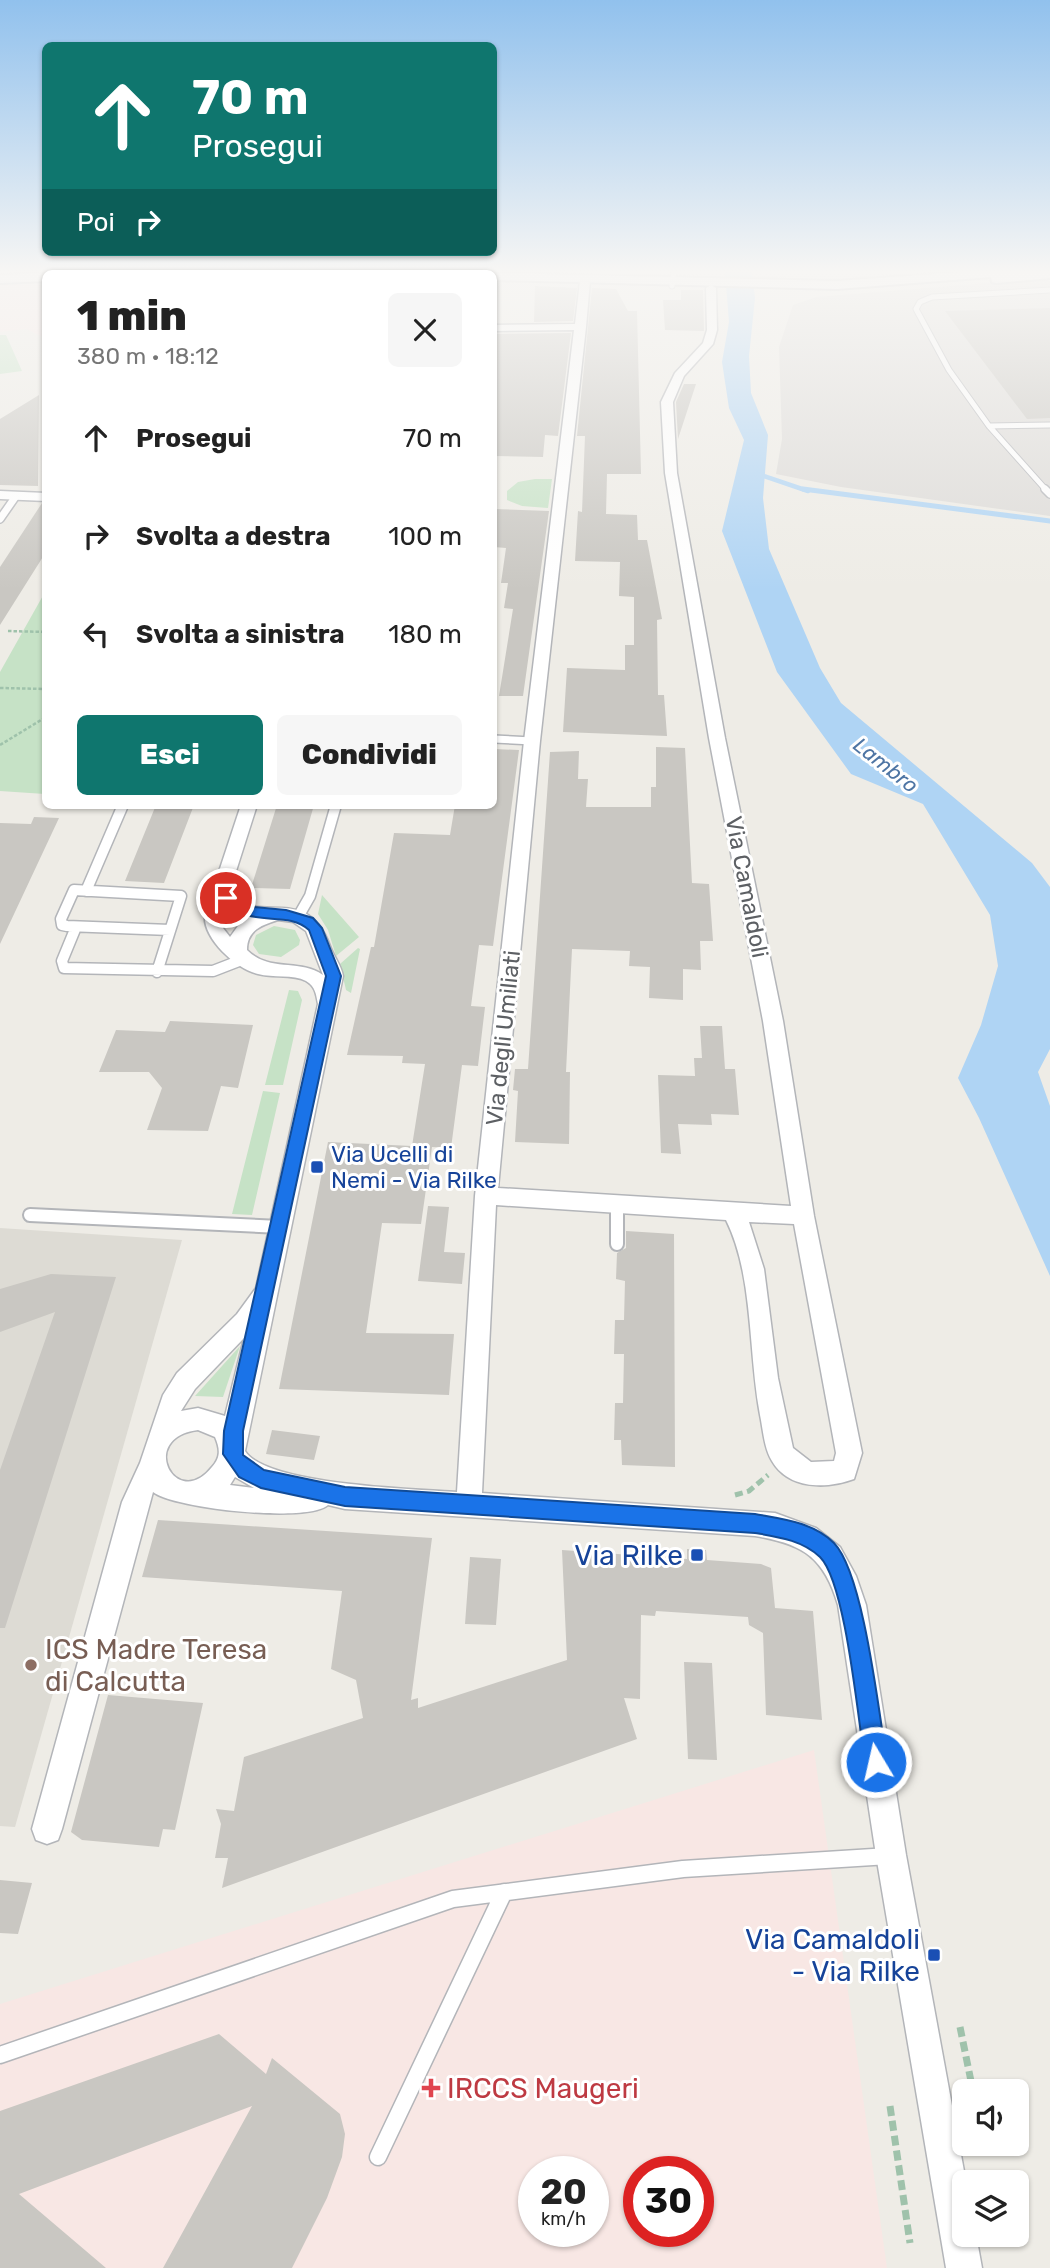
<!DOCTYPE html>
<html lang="it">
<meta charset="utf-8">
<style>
body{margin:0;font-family:Rubik,sans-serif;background:#f6f6f6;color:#222;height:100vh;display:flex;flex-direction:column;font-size:26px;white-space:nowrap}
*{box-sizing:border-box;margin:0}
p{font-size:23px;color:#767676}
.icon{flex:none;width:38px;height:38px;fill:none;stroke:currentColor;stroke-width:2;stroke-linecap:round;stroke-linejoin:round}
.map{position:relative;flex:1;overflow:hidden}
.panel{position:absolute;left:42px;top:270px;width:455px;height:539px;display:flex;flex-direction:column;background:#fff;border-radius:10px;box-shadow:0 2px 5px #0004}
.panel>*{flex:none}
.banner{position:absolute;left:42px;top:42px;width:455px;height:214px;border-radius:10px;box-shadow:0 2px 5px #0004;background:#0f766e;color:#fff;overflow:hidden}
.buttons{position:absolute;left:952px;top:2079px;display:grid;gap:14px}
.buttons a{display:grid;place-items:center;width:77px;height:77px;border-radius:10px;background:#fff;box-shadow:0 2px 5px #0004;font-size:35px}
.speed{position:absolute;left:518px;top:2156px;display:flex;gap:14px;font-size:35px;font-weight:700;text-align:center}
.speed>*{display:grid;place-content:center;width:91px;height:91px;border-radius:50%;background:#fff;box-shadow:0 2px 5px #0004;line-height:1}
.speed small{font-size:18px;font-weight:400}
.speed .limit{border:10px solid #d22;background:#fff;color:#111}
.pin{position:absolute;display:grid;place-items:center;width:60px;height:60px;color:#fff;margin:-30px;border:4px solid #fff;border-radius:50%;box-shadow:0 2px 7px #0007}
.me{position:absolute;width:77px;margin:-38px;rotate:351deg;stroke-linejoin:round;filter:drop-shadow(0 0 5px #0008)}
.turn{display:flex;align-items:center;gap:24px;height:147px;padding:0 35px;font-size:32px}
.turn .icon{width:91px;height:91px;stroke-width:2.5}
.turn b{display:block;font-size:49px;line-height:60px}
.then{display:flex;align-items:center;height:66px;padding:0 35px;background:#0003;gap:14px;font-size:26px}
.round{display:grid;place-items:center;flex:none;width:74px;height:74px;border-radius:10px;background:#f6f6f6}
.headline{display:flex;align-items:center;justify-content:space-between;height:119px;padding:0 35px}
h1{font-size:42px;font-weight:800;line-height:52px}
.primary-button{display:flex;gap:14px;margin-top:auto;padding:14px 35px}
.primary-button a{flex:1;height:80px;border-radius:10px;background:#0f766e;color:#fff;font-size:28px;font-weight:800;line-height:80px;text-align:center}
.primary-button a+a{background:#f6f6f6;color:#222}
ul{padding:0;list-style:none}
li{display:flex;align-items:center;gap:21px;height:98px;padding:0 35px}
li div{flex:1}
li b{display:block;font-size:26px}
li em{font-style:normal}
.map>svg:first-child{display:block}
.industrial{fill:#dddbd8}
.education{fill:#dddbd4}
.medical{fill:#f8e7e4;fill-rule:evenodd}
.green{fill:#c6e2c6}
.water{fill:#afd4f4}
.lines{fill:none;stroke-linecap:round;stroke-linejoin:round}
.stream-far1{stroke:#afd4f4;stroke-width:4.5}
.stream{stroke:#afd4f4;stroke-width:5}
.building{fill:#c9c7c2}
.service-far4-casing{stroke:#b3b5b9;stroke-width:7}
.service-far3-casing{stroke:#b3b5b9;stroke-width:10}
.service-far2-casing{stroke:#b3b5b9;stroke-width:13}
.service-far1-casing{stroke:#b3b5b9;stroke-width:16}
.service-casing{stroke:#b3b5b9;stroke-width:19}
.minor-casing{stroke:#b3b5b9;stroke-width:3}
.tertiary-casing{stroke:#b3b5b9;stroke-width:4}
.path-far2{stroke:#9fc2ab;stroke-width:2.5;stroke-dasharray:3.5 2;stroke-linecap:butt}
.path-far1{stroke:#9fc2ab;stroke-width:5;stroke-dasharray:8 4.5;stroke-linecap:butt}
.path{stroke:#9fc2ab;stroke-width:7;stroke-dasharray:10 5;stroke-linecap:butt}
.service-far4{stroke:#fff;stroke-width:5}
.service-far3{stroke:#fff;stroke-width:7}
.service-far2{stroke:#fff;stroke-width:10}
.service-far1{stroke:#fff;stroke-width:12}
.service{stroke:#fff;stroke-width:16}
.minor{fill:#fff;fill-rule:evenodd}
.tertiary{fill:#fff;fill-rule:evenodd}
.route{fill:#1a73e8;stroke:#114b97;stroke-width:2}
.transit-dot{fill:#1a4fb4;stroke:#fff;stroke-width:2.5}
.education-dot{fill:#8d6e63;stroke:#fff;stroke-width:2.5}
.health-dot{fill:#e0444e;stroke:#fff;stroke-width:2.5}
.labels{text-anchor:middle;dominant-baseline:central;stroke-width:6;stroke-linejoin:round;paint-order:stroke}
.far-water-label{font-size:21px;font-style:italic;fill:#4e75a4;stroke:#fff}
.street-label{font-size:23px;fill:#5d6064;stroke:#fff}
.transit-label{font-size:23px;fill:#164399;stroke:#fff;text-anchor:start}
.near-transit-label{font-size:28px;fill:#164399;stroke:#fff;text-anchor:end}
.near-education-label{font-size:28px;fill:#785e54;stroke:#fff;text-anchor:start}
.near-health-label{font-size:28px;fill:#be3a42;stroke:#fff;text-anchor:start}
</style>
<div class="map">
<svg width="1050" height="2268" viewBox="0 0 1050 2268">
<rect width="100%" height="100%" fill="#eeece6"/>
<path class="industrial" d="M1050,278V516L841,487L776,474L782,439L779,347L793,305L816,297Z"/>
<path class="education" d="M0,1228L182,1240L15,1827L0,1826Z"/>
<path class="medical" d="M45,281V338L26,329L0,332V284Z
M814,1750L887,2268H0V2004ZM534,2172H593V2231H534ZM639,2172H698V2231H639Z"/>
<path class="green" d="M0,335H6L22,371L0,374Z
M535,479H552L548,508L522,506L507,500V491L518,482Z
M45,592V794L0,791V672Z
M322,895L359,937L336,956L328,930L318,914Z
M274,926L295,930L300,940L299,945L281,957L259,954L253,945L256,935Z
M358,948L360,949L351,993L346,990L340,964Z
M289,990L298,991L302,1000L283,1085H265Z
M263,1091L280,1093L252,1215L232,1214Z
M240,1346L223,1397L195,1396Z"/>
<path class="water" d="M725,272H752L755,298L749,356L751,393L768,435L763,498L769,549L820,668L841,703L1032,863L1050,887V1049L1038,1072L1050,1106V1276L979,1118L958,1078L981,1025L998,966L990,915L923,804L851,774L777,672L722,531L744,440L729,408L722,362L729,322Z"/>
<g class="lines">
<path class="stream-far1" d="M755,473L808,491"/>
<path class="stream" d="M803,489L1050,521"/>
</g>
<path class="building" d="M535,286L577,288L573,321L534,322Z
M592,288L616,289L628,311H637L641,474H607L606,514L637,515L638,540H647L662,619L657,620L658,695H664L667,736L563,732L567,668L625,670V645H634V597L619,596L620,562L575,561L578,511L582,512L585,436H577Z
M681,290H703L704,331L665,330L663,300H681Z
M1050,308V418L1027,419L945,311Z
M494,334L571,333L558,436L545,435L543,457L494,456Z
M684,384H696L678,439L676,402Z
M39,395L38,486L0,485V419Z
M42,503L46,504V552L0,625V567Z
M494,509L549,511L523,696H499L513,609L504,608L508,583H501L506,548L494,547Z
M656,747L685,748L692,883L709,884L713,941H700L701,970L683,969V1000L649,998L650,967L629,966L630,951L572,949L566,1072H570L569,1144L515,1142L518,1091L513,1090L515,1069H528L550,752L579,751L578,779H588L586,807H651V787H656Z
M494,749L519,750L493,946L479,945L471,1006L485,1007L478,1066L462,1065L451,1148L432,1147L421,1224L382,1223L366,1333L454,1334L449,1395L279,1389L328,1142L412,1146L425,1064L402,1063L403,1056L347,1055L371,947H374L394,833L450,835L455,805H494Z
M156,805H194L164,883L125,881Z
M277,805H314L290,889L251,888Z
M34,817L59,818L0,944V823L31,824Z
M170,1021L253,1025L238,1088L221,1086L208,1131L147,1130L162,1088L149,1072H99L116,1030L165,1032Z
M700,1026H722L725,1069H735L739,1115L711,1114L712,1125L678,1124L681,1154L661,1153L658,1075L695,1076L694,1058H702Z
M428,1206L449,1207L444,1252L465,1253L462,1284L418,1281Z
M626,1231L674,1234L675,1467L622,1465L621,1440H614L615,1403H623L624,1354H614L615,1320H624L625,1281L616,1279L617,1253L626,1248Z
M51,1274L116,1277L5,1628H0V1470L55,1312L0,1332V1289Z
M272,1430L320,1436L314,1460L266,1454Z
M158,1520L432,1538L411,1700L418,1698V1708L567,1660L562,1550L687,1559V1549L706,1550L707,1560L761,1564L771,1568L775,1608L813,1611L822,1720L766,1715L763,1633L749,1625L748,1617L656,1611L655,1616L641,1615L640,1699L624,1698L637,1739L222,1888L228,1858H215L221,1824L216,1809L234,1811L244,1757L363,1718L356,1680L331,1669L342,1591L142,1577Z
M470,1557L501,1559L496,1625L465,1624Z
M684,1662L712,1663L717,1760L688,1759Z
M108,1695L203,1703L175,1830L163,1829L159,1847L82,1840L71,1832Z
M0,1880L32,1883L18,1934L0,1933Z
M219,2034L266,2074L272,2058L340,2114L345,2134L342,2157L327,2198L292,2268H163L252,2106L19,2194L106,2268H0V2111Z"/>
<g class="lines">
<g class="service-far4-casing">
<path id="service-far4" d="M672,286L674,272
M989,426L1050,425
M1047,491L989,426L949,370L916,309L920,302L932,297L1050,290"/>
</g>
<g class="service-far3-casing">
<path id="service-far3" d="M1045,489L1050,494
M0,519L16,496
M494,739L532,741"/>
</g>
<g class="service-far2-casing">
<path id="service-far2" d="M86,891L123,805
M298,917L310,896L336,805
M76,927L62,961L64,968L213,971L244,959
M157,972L181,896L74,890L61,919L62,925L67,926L170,930"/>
</g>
<g class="service-far1-casing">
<path id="service-far1" d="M617,1203V1244
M30,1215L280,1227"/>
</g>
<g class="service-casing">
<path id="service" d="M0,2055L453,1899L683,1869L889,1856
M378,2157L504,1892"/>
</g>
<g class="minor-casing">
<path id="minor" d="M140,272H150L151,273H141Z
M383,272H393V273H383Z
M585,278L590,281L586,327L540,741L498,1188L791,1206L763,1021L709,738L665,473L661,402L675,373L703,343L707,330L706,288L711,285L716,288L717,330L713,344L684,376L673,402L677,473L725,738L783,1021L814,1216L862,1453L854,1479C827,1489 789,1490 772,1461C764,1448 763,1429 760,1415C748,1353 754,1276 726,1220L496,1205L482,1493L775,1513L816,1528L840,1547L856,1576L866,1605L906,1855L966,2182L964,2235H976L982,2268H946L876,1855L838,1605C824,1557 803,1544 755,1536L345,1509L328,1505C309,1523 175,1509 153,1492L62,1829L58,1840L47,1844L36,1840L32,1829L122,1502L140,1463L163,1395L177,1373L237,1314L256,1288L318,1004C316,995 316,987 306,981C293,974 273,978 258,974C236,969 202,938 205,914L241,805H257L230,890C253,930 306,879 330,946C334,957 341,965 343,976L245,1451C266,1485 416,1489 457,1492L475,1196L524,741L574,330L494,331V325L575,324L580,281ZM225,908L249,917L240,923L230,937L223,928ZM278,920L293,922L306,931L323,975C298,958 270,973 247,950C247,930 262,925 278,920ZM749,1222L794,1224L836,1453L834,1461L811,1462L793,1448L778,1378L764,1269ZM244,1338L225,1416L198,1408L181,1411L195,1389ZM198,1430L215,1437C220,1449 221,1457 212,1467C177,1512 136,1438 198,1430ZM235,1477L254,1488L230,1485Z
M0,491L46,493V501L0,499Z"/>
</g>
<g class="tertiary-casing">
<path id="tertiary" d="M113,272H140L112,273Z
M390,272H417L418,273H391Z
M963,272H1050V278L996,283L992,282L991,277L837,289L494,280V273L837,281Z
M46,273V281L0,283V275Z"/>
</g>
<path class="path-far2" d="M209,272H212
M8,631L46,632
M0,688L46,689
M0,745L46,717"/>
<path class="path-far1" d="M735,1495L749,1491L768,1475"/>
<path class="path" d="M960,2027L973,2091
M890,2106L910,2243
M984,2144L985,2151"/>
<use href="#service-far4" class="service-far4"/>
<use href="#service-far3" class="service-far3"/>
<use href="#service-far2" class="service-far2"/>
<use href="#service-far1" class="service-far1"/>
<use href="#service" class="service"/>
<use href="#minor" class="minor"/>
<use href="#tertiary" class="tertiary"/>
</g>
<linearGradient id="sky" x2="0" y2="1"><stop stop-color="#91c1ed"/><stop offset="0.46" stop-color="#f7f6f4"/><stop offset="1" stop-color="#f7f6f4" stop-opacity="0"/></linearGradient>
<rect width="1050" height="590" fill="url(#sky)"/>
<path class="route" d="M226,894L253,907L286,910L313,918L322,928L341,976L243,1431V1455L264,1470L345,1487L755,1514C782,1519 813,1522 834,1543C864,1574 879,1715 887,1762L884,1770L876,1774L868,1770L865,1762C858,1721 846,1583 820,1557C802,1540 778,1537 755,1533L345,1506L261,1488L239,1477L223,1454L224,1431L326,976L309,930C292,914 267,922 247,915C238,912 229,906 221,902V895Z"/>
<g class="transit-dot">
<rect x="310" y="1160" width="14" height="14" rx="3.5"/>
<rect x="690" y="1548" width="14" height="14" rx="3.5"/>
<rect x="927" y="1948" width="14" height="14" rx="3.5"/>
</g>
<circle class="education-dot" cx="31" cy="1665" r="7"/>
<path class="health-dot" d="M427.5 2077.5h7v7h7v7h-7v7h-7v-7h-7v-7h7z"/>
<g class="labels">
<g class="far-water-label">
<text transform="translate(886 765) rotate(38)">Lambro</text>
</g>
<g class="street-label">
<text transform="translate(747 887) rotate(79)">Via Camaldoli</text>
<text transform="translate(503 1038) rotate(-84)">Via degli Umiliati</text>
</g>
<g class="transit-label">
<text x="331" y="1154">Via Ucelli di<tspan x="331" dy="26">Nemi - Via Rilke</tspan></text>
</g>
<g class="near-transit-label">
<text x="683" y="1555">Via Rilke</text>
<text x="920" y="1939">Via Camaldoli<tspan x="920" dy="32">- Via Rilke</tspan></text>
</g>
<g class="near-education-label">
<text x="45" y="1649">ICS Madre Teresa<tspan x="45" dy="32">di Calcutta</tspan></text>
</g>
<g class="near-health-label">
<text x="447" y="2088">IRCCS Maugeri</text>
</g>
</g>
</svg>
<div class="buttons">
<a><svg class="icon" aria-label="sound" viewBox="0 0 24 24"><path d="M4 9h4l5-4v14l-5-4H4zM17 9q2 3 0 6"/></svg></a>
<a><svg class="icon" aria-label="layers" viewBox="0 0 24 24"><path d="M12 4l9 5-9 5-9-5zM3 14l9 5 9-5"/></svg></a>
</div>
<div class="speed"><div>20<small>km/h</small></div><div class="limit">30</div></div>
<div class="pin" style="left:226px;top:898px;background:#d93025"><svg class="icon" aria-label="arrive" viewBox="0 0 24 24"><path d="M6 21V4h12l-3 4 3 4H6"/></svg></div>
<svg class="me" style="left:876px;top:1762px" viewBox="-20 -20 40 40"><circle r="17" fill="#1a73e8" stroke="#fff" stroke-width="3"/><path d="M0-11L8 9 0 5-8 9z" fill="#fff"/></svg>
<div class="banner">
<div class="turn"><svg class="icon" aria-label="ahead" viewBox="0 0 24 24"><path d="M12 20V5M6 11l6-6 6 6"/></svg><div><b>70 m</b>Prosegui</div></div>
<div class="then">Poi<svg class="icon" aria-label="right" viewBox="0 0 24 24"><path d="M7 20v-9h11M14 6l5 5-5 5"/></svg></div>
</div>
<section class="panel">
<div class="headline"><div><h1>1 min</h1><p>380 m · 18:12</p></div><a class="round"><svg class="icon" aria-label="close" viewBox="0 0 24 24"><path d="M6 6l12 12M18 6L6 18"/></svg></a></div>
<ul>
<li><svg class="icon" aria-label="ahead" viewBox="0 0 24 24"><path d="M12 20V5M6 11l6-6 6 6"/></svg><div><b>Prosegui</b></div><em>70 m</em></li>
<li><svg class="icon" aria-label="right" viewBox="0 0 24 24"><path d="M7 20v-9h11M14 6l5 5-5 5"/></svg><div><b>Svolta a destra</b></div><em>100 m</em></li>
<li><svg class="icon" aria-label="left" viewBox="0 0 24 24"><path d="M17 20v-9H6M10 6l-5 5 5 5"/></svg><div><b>Svolta a sinistra</b></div><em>180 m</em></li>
</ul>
<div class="primary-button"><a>Esci</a><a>Condividi</a></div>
</section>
</div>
